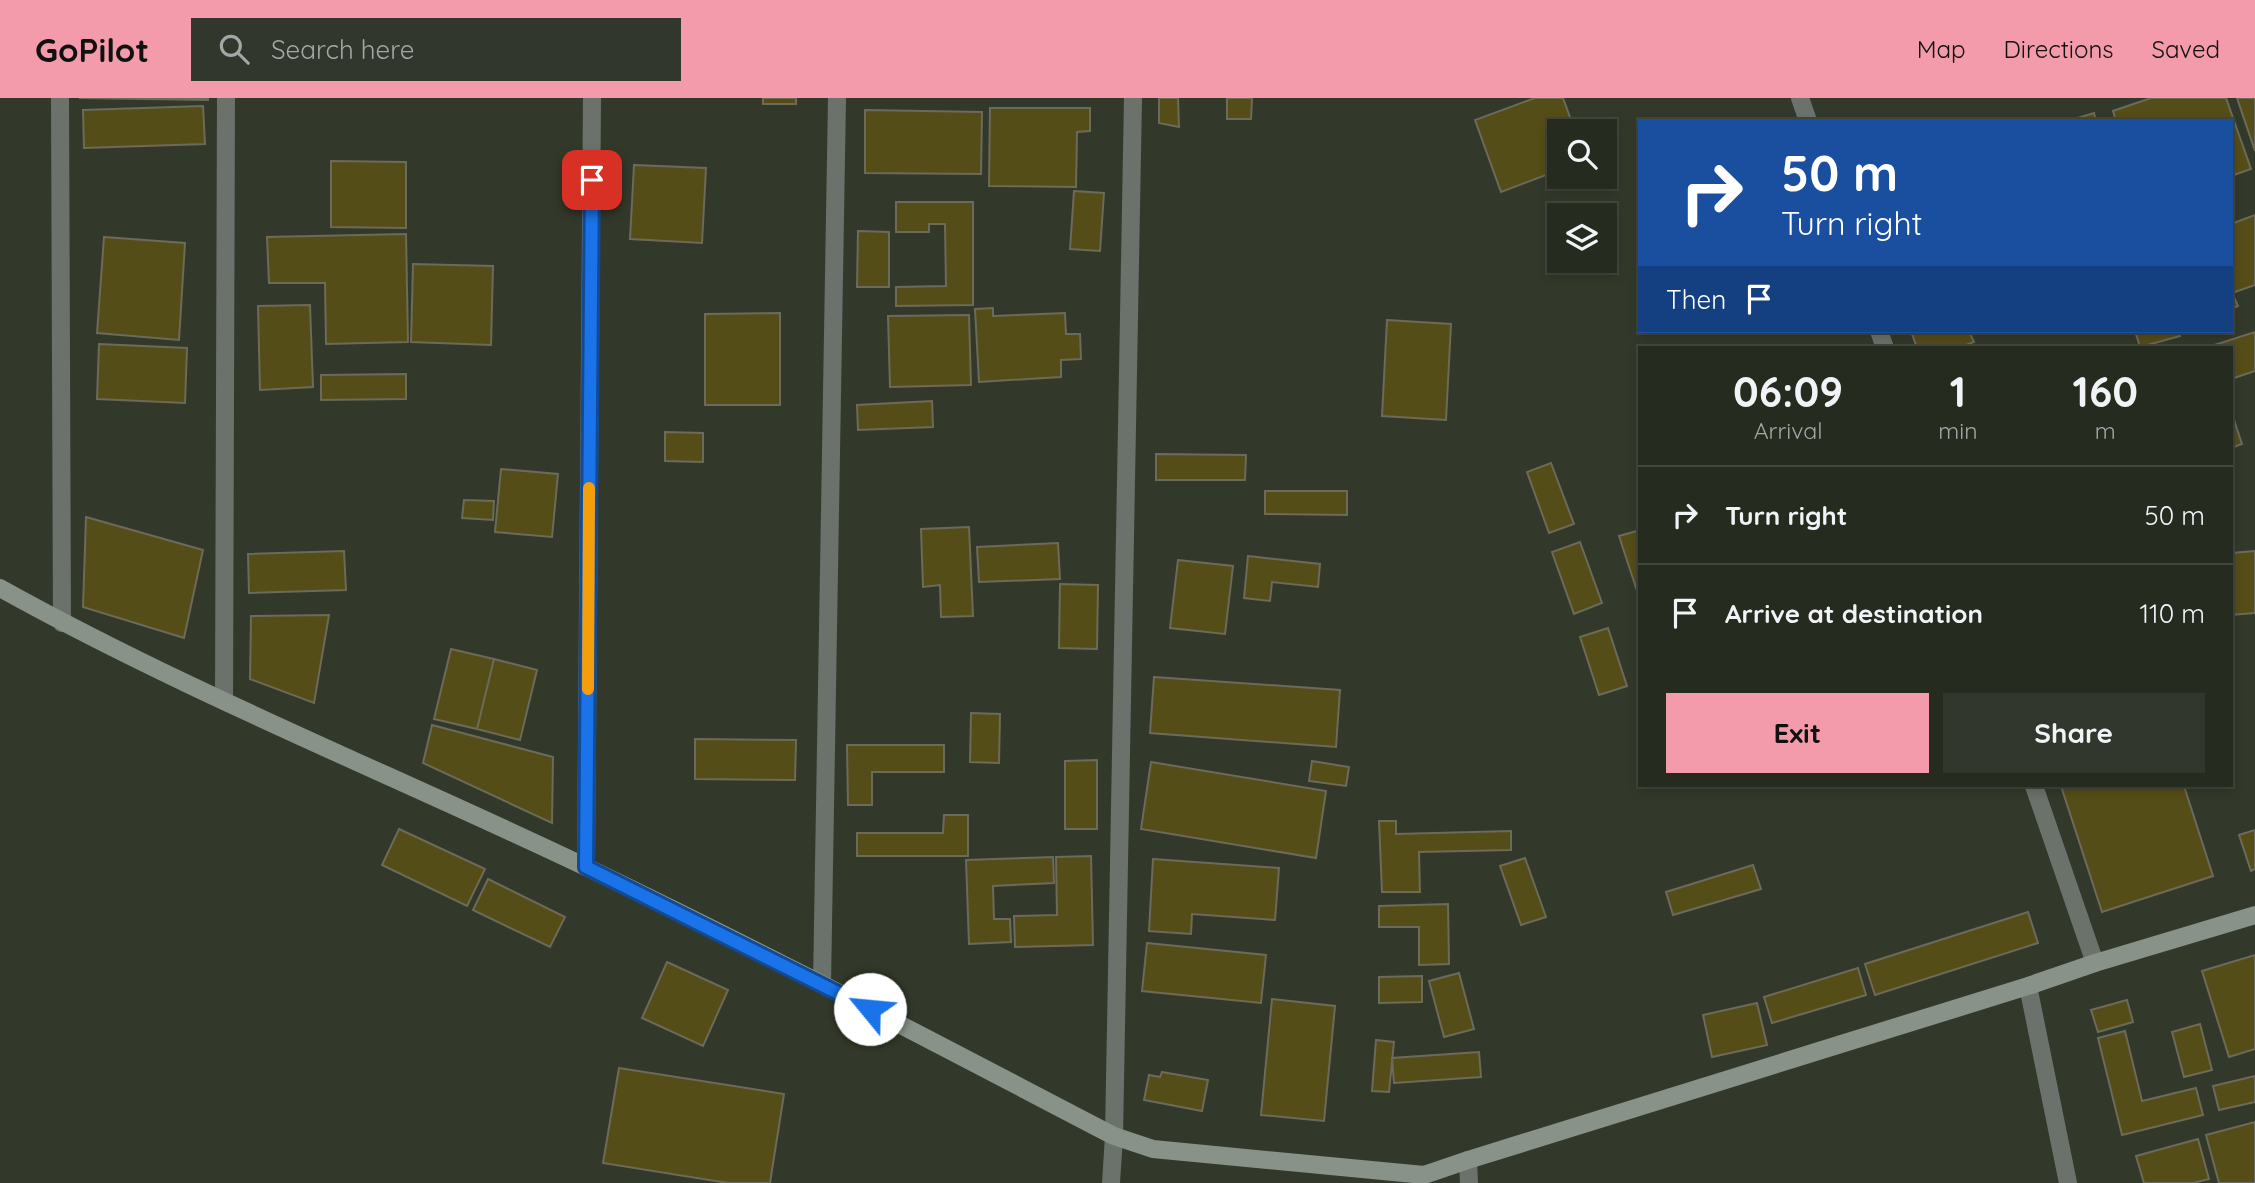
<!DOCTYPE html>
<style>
body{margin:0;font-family:Quicksand,sans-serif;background:#32372d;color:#f1f3f6;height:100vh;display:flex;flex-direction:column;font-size:26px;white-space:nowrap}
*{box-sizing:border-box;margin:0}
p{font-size:23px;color:#a4a7a5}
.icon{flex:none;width:38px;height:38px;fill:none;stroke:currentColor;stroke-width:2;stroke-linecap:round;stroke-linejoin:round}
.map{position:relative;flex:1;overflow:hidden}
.drawer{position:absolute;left:1638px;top:248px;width:595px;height:441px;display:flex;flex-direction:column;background:#262b20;border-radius:0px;box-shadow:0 4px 10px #0003,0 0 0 2px #42473e}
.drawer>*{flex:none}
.guide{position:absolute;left:1638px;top:21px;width:595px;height:214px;border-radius:0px;box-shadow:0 4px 10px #0003,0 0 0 2px #42473e;background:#1a4fa0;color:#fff;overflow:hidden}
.controls{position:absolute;left:1547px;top:21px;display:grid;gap:14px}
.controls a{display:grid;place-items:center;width:70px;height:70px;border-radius:0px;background:#262b20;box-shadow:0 4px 10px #0003,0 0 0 2px #42473e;font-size:35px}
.pin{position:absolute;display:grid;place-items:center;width:60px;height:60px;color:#fff;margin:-30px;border-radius:14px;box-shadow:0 4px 10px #0006}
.me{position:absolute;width:77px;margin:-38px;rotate:298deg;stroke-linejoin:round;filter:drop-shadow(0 0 5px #0008)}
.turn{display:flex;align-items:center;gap:24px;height:147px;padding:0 28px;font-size:32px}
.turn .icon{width:91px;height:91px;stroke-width:2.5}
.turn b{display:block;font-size:49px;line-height:60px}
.then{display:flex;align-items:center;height:66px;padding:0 28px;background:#0003;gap:14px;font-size:26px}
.eta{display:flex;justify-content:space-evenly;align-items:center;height:119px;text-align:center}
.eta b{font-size:42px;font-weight:700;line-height:49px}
.action{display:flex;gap:14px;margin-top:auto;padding:14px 28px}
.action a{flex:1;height:80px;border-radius:0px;background:#f39aab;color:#111;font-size:28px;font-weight:700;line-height:80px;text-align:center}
.action a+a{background:#32372d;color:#f1f3f6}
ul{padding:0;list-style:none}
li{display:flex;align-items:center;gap:21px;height:98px;padding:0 28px;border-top:2px solid #42473e}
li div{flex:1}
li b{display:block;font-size:26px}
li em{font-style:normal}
header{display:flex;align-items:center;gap:42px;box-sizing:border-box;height:98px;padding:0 35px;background:#f39aab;color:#111}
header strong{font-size:33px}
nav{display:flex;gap:38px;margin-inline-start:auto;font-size:24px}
.search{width:490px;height:63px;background:#32372d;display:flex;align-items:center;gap:18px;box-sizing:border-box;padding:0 24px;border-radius:0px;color:#a4a7a5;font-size:26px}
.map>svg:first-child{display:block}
.building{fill:#554d18;stroke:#6c6a59;stroke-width:2}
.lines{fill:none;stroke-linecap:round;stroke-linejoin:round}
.street{stroke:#6b726c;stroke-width:18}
.secondary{stroke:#889289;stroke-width:18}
.route-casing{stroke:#114b97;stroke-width:18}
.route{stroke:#1a73e8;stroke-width:12}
.slow{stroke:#f59e0b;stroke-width:12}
</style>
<header>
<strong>GoPilot</strong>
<div class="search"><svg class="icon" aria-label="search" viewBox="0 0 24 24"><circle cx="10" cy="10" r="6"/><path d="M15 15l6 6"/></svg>Search here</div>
<nav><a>Map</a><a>Directions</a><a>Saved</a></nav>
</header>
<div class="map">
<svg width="2255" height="1085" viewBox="0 0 2255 1085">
<rect width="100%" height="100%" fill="#33392a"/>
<path class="building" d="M79,0H208V2Z
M763,0H796V6H763Z
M1159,0H1178L1179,29L1159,25Z
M1227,0H1252L1251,21H1227Z
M1535,0H1563L1575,33H1559V72L1501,94L1475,22Z
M2151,0H2226L2251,71L2231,78V23H2116L2113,13Z
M2237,0H2255V53Z
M203,8L205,46L84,50L83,12Z
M990,10H1090V33L1077,34L1076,89L989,88Z
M865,12L982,14L981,76L865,75Z
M2094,15L2096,23H2068Z
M331,63L406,64V130L331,129Z
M634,67L706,70L702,145L630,141Z
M1074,93L1104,95L1100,153L1070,151Z
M896,104H973V207L896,208V189L946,188L945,126H929V134H896Z
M2255,117V187L2232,195L2238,208L2231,211V126Z
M858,133L889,134V189H857Z
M406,136L408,244L326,246L325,185H269L267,139Z
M104,139L185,145L179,242L97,235Z
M413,166L493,168L491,247L411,244Z
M310,207L313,289L260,292L258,208Z
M993,210V218L1065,215L1066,236H1080L1081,261L1061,262V279L979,284L975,211Z
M780,215V307H705V216Z
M969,217L971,287L890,289L888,218Z
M1387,222L1451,226L1446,322L1382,318Z
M1911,233H1969L1974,244L1958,250H1917Z
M2135,233H2178L2180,238L2140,249Z
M2255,234V273L2231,281V250H2205Z
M99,246L187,250L185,305L97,301Z
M406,276V301L321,302V277Z
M932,303L933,329L858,332L857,307Z
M2231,313L2242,346L2231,350Z
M665,334L703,335V364L665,363Z
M1156,356L1246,357L1245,382H1156Z
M1551,365L1574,426L1549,435L1527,374Z
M501,371L558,376L552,439L495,434Z
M1265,393H1347V417L1265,416Z
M464,402L494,403L493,422L462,420Z
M86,419L203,452L184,540L83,509Z
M969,429L973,518L941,519L940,487L923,489L921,431Z
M1640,432V499H1639L1619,438Z
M1580,444L1602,505L1574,516L1552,454Z
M1058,445L1060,481L979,484L977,449Z
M344,453L346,492L249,495L248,456Z
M2255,453V515L2231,517V455Z
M1248,458L1320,466L1318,489L1272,484L1270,503L1244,500Z
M1178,462L1233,468L1225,536L1170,530Z
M1060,486L1098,487L1097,551L1059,550Z
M329,517L314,605L250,581L251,518Z
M1608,530L1627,588L1599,597L1580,539Z
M451,551L494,561L477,631L434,621Z
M494,561L537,572L520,642L477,631Z
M1154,579L1340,592L1336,649L1150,635Z
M971,615L1000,616L999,665L970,664Z
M432,627L553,659L552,725L423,665Z
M695,641L796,642L795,682L695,681Z
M847,647H944V674H872V707H848Z
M1097,662V731H1065V663Z
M1312,663L1349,669L1346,688L1309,683Z
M1151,664L1326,693L1316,760L1141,731Z
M2061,688H2184L2213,778L2102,814Z
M944,717H968V758H857V735H943Z
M1379,723H1396V736L1511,733V752L1419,754L1420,794H1382Z
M399,731L485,771L467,808L382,767Z
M2255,732V771L2251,773L2239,737Z
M1091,758L1093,847L1015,849L1014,818L1057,817L1056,759Z
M1053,759L1054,785L993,788L994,821H1010L1011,844L969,846L966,762Z
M1525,760L1546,819L1521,827L1500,768Z
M1153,761L1279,770L1275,822L1192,816L1191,836L1149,833Z
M1753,767L1761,791L1673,817L1666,794Z
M488,781L565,819L550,849L473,812Z
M1448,806L1449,866L1419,867V829H1379V808Z
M2028,814L2038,845L1875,897L1865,866Z
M1147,845L1266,857L1261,905L1142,893Z
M2255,857V951L2229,959L2202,873Z
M667,864L728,892L703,948L642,920Z
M1858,870L1866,897L1772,925L1764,899Z
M1459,875L1474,931L1444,939L1429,883Z
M1422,878V904L1379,905V879Z
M1272,901L1335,908L1324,1023L1261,1017Z
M2127,902L2133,924L2098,934L2091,912Z
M1757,905L1767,947L1712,959L1703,917Z
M2200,926L2212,972L2184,979L2172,934Z
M2125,933L2142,1003L2196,990L2203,1017L2122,1037L2098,940Z
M1376,942L1394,944L1389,994L1372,993Z
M1479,954L1481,979L1394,985L1392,960Z
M619,970L784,996L770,1085H728L603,1065Z
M1162,974L1208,982L1202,1013L1144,1002L1149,977L1160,979Z
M2255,978V1004L2219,1012L2213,988Z
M2255,1024V1085H2219L2206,1037Z
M2198,1041L2209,1081L2193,1085H2144L2136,1058Z"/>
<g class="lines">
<path class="street" d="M60,0L62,525
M1800,0L1808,23
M1879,233L1885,250
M224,603L226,0
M2034,688L2095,865
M586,769L592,0
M822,886L837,0
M2028,888L2068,1085
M1468,1062L1469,1085
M1111,1085L1114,1038L1133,0"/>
<path class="secondary" d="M0,490C189,595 391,676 586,769C764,854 939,947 1114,1038L1153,1051L1424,1077L1468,1062L2028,888L2095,865L2255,817"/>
</g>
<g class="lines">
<g class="route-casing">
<path id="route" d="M592,82L586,769L870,911"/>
</g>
<use href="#route" class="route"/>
<path class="slow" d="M588,591L589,390"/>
</g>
</svg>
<div class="controls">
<a><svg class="icon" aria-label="search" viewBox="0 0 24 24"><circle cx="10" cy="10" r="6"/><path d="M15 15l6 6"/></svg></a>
<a><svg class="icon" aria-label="layers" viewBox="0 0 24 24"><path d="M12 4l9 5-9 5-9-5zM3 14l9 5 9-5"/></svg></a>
</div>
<div class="pin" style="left:592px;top:82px;background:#d93025"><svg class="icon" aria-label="arrive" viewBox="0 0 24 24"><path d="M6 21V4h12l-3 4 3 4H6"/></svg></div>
<svg class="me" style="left:870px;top:911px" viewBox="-20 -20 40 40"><circle r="19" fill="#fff"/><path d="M0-13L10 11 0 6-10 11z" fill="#1a73e8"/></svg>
<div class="guide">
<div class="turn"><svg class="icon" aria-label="right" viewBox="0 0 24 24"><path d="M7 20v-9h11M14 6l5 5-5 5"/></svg><div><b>50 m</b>Turn right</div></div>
<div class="then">Then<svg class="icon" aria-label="arrive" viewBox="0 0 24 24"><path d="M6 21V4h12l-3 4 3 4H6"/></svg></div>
</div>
<section class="drawer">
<div class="eta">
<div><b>06:09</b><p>Arrival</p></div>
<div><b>1</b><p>min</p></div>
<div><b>160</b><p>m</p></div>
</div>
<ul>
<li><svg class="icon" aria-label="right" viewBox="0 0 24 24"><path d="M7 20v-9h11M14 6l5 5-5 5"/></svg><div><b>Turn right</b></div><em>50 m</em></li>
<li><svg class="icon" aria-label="arrive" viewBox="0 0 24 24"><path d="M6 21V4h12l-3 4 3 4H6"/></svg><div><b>Arrive at destination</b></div><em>110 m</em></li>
</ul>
<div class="action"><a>Exit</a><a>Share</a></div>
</section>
</div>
